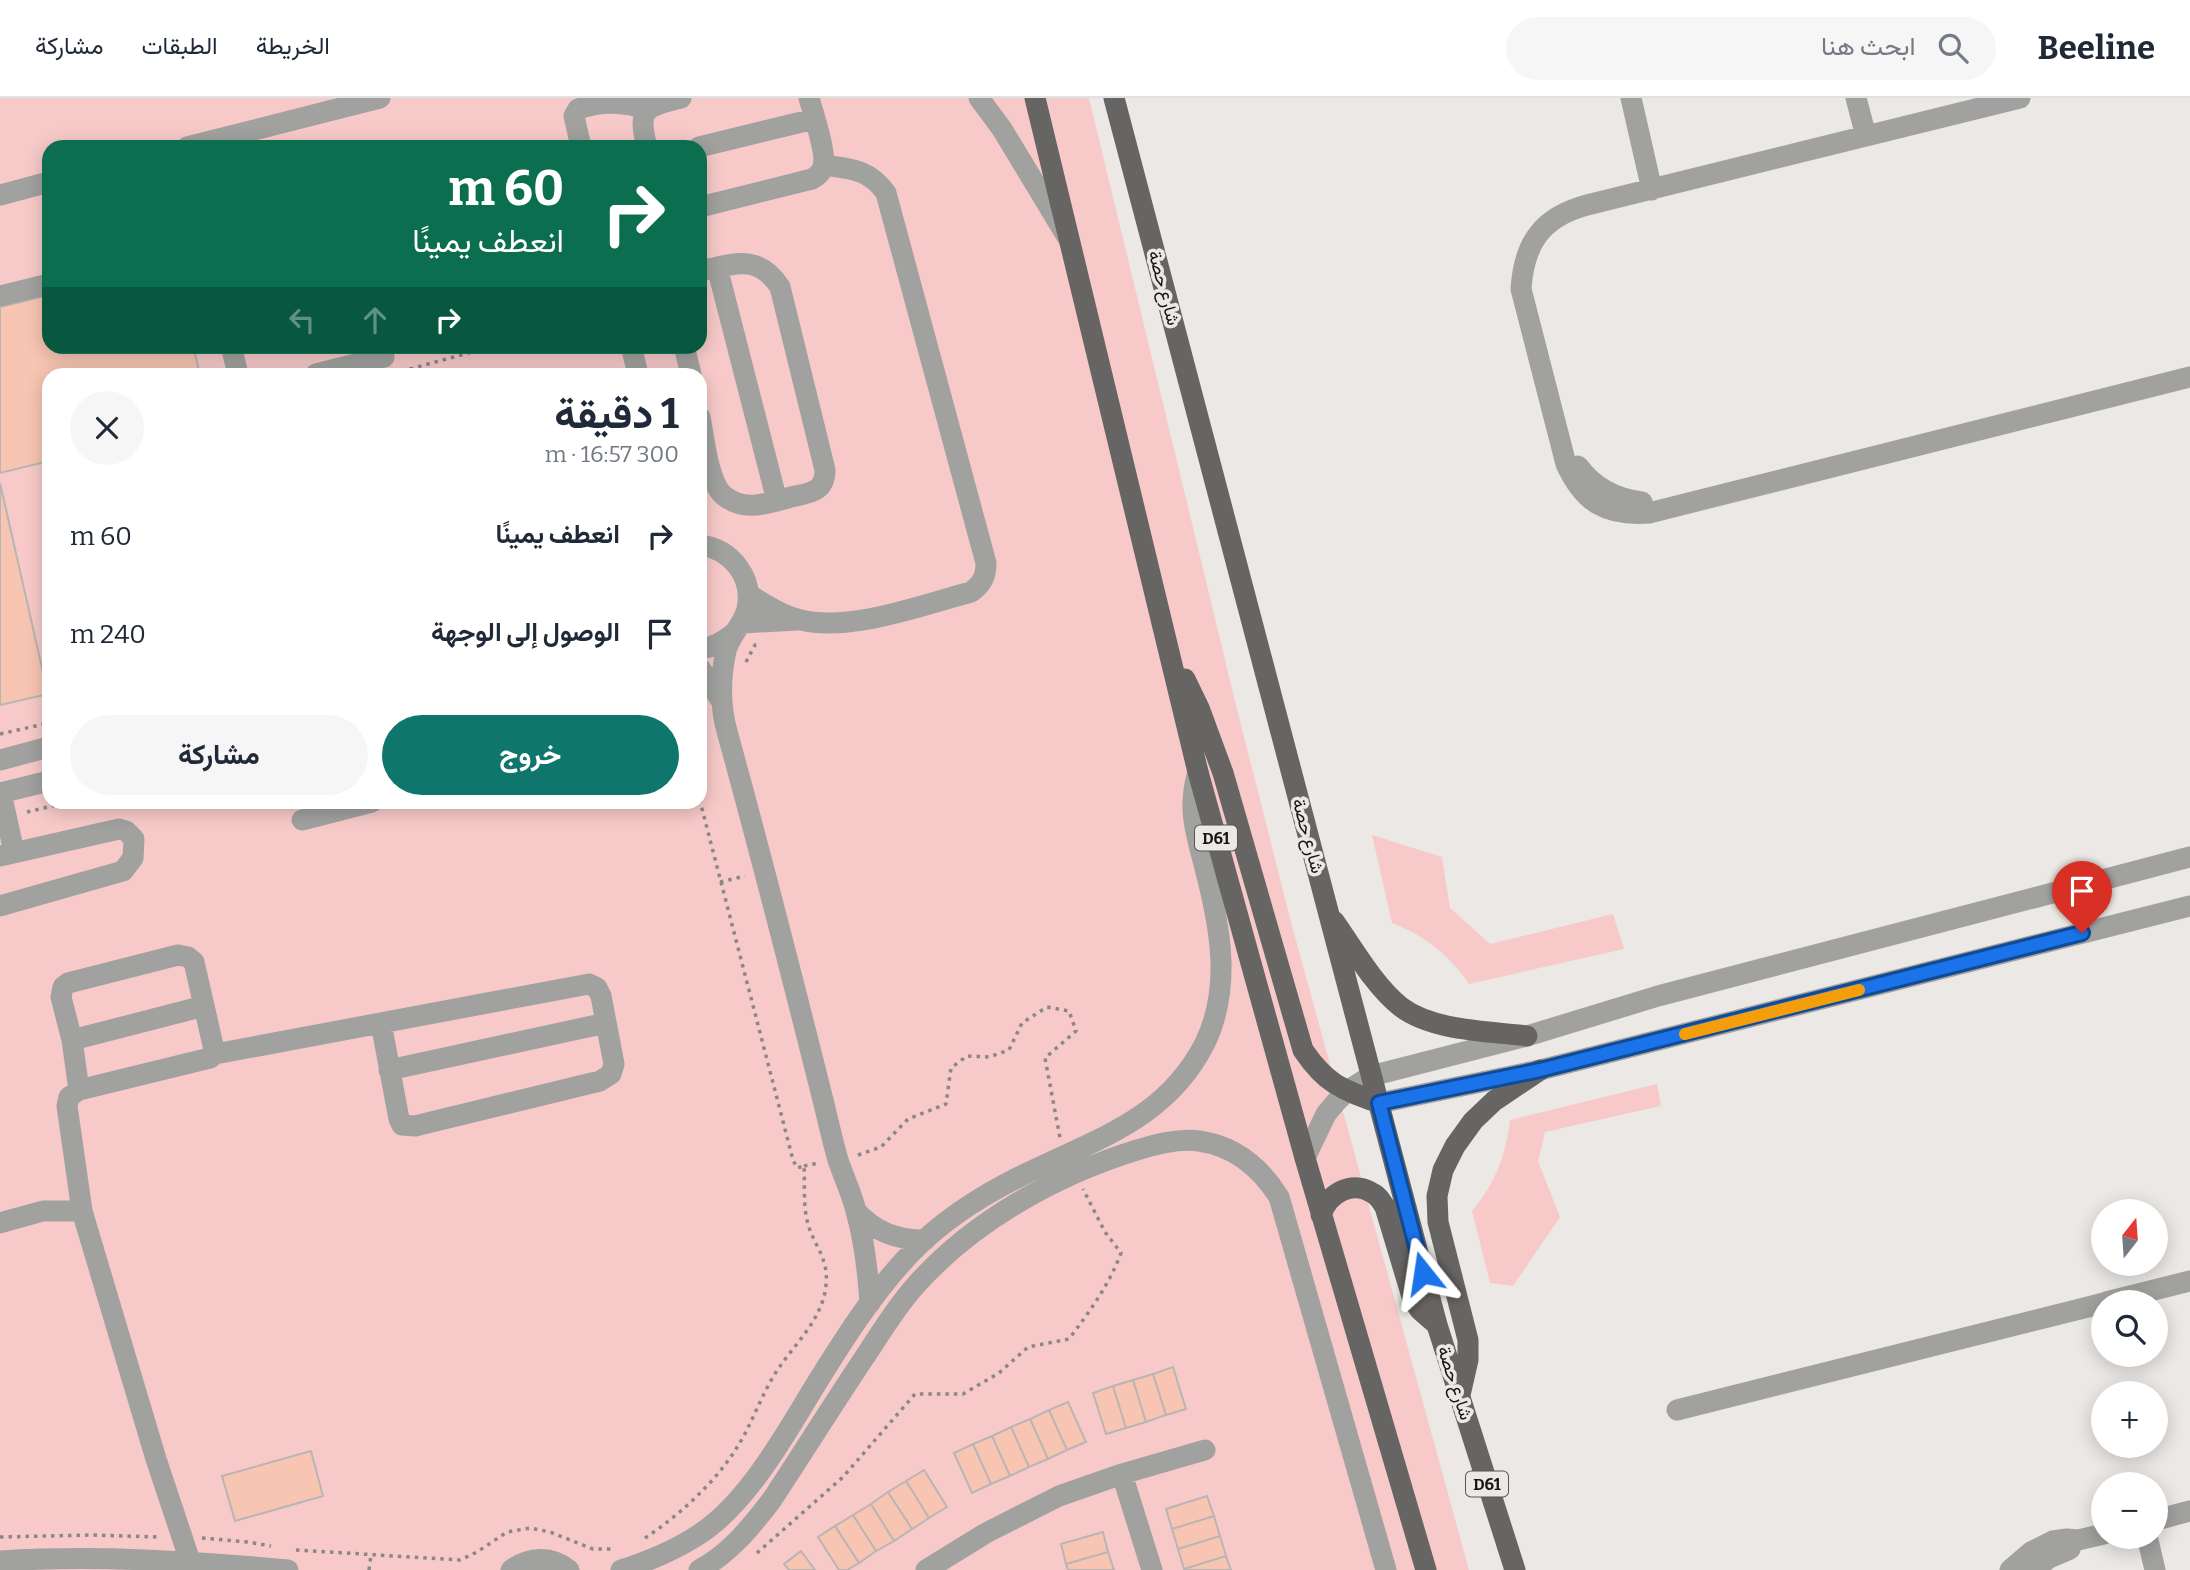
<!DOCTYPE html>
<html lang="ar">
<meta charset="utf-8">
<style>
body{margin:0;font-family:Bitter,Vazirmatn,serif;background:#f6f6f7;color:#1f2937;direction:rtl;height:100vh;display:flex;flex-direction:column;font-size:26px;white-space:nowrap}
*{box-sizing:border-box;margin:0}
p{font-size:23px;color:#747a83}
.icon{flex:none;width:38px;height:38px;fill:none;stroke:currentColor;stroke-width:2;stroke-linecap:round;stroke-linejoin:round}
.map{position:relative;flex:1;overflow:hidden;direction:ltr}
.side{position:absolute;left:42px;top:270px;width:665px;height:441px;display:flex;flex-direction:column;background:#fff;border-radius:21px;box-shadow:0 4px 18px #0003;direction:rtl}
.side>*{flex:none}
.banner{position:absolute;left:42px;top:42px;width:665px;height:214px;border-radius:21px;box-shadow:0 4px 18px #0003;direction:rtl;background:#0b6e4f;color:#fff;overflow:hidden}
.needle{width:46px;rotate:17deg}
.tools{position:absolute;left:2091px;top:1101px;display:grid;gap:14px}
.tools a{display:grid;place-items:center;width:77px;height:77px;border-radius:50%;background:#fff;box-shadow:0 4px 18px #0003;font-size:35px}
.pin{position:absolute;display:grid;place-items:center;width:60px;height:60px;color:#fff;margin:-72px -30px;border-radius:50% 50% 50% 0;rotate:-45deg;box-shadow:0 0 7px #0007}
.pin .icon{rotate:45deg}
.me{position:absolute;width:77px;margin:-38px;rotate:345deg;stroke-linejoin:round;filter:drop-shadow(0 0 5px #0008)}
.turn{display:flex;align-items:center;gap:24px;height:147px;padding:0 28px;font-size:32px}
.turn .icon{width:91px;height:91px;stroke-width:2.5}
.turn b{display:block;font-size:49px;line-height:60px}
.lanes{display:flex;align-items:center;height:66px;padding:0 28px;background:#0003;justify-content:center;gap:35px;direction:ltr}
.lanes .off{opacity:.35}
.round{display:grid;place-items:center;flex:none;width:74px;height:74px;border-radius:37px;background:#f6f6f7}
.head{display:flex;align-items:center;justify-content:space-between;height:119px;padding:0 28px}
h1{font-size:42px;font-weight:700;line-height:52px}
.primary-button{display:flex;gap:14px;margin-top:auto;padding:14px 28px}
.primary-button a{flex:1;height:80px;border-radius:42px;background:#0f766e;color:#fff;font-size:28px;font-weight:700;line-height:80px;text-align:center}
.primary-button a+a{background:#f6f6f7;color:#1f2937}
ul{padding:0;list-style:none}
li{display:flex;align-items:center;gap:21px;height:98px;padding:0 28px}
li div{flex:1}
li b{display:block;font-size:26px}
li em{font-style:normal}
header{display:flex;align-items:center;gap:42px;box-sizing:border-box;height:98px;padding:0 35px;background:#fff;border-bottom:2px solid #e0e1e3}
header strong{font-size:33px}
nav{display:flex;gap:38px;margin-inline-start:auto;font-size:24px}
.search{width:490px;height:63px;background:#f6f6f7;display:flex;align-items:center;gap:18px;box-sizing:border-box;padding:0 24px;border-radius:38px;color:#747a83;font-size:26px}
.map>svg:first-child{display:block}
.green{fill:#f7cac9;fill-rule:evenodd}
.building{fill:#f8c5b2;stroke:#b9b5b4;stroke-width:2}
.lines{fill:none;stroke-linecap:round;stroke-linejoin:round}
.path{stroke:#8a8886;stroke-width:3.5;stroke-dasharray:3.5 5;stroke-linecap:butt}
.minor{stroke:#a1a19f;stroke-width:21}
.major{stroke:#676563;stroke-width:21}
.route-casing{stroke:#114b97;stroke-width:18}
.route{stroke:#1a73e8;stroke-width:12}
.slow{stroke:#f59e0b;stroke-width:12}
.labels{text-anchor:middle;dominant-baseline:central;stroke-width:7;stroke-linejoin:round;paint-order:stroke}
.shield{fill:#ebe8e5;stroke:#565453;stroke-width:2}
.shield-label{font-size:16px;font-weight:bold;fill:#161514}
.street-label{font-size:18px;fill:#161514;stroke:#ebe8e5}
</style>
<header>
<strong>Beeline</strong>
<div class="search"><svg class="icon" aria-label="search" viewBox="0 0 24 24"><circle cx="10" cy="10" r="6"/><path d="M15 15l6 6"/></svg>ابحث هنا</div>
<nav><a>الخريطة</a><a>الطبقات</a><a>مشاركة</a></nav>
</header>
<div class="map">
<svg width="2190" height="1472" viewBox="0 0 2190 1472">
<rect width="100%" height="100%" fill="#ebe8e5"/>
<path class="green" d="M0,0H1089L1235,603L1292,828L1469,1472H0ZM49,49H700V248H49ZM49,276H700V704H49Z
M1372,737L1442,759L1450,810L1490,846L1613,816L1624,851L1469,886C1449,857 1425,838 1392,825Z
M1657,986L1661,1008L1545,1034L1538,1063L1560,1119L1513,1188L1490,1185L1472,1113C1495,1086 1506,1057 1510,1022Z"/>
<path class="building" d="M49,197V248H193L200,276H49V363L0,375V209Z
M0,385L48,596L0,607Z
M1173,1269L1186,1311L1166,1317L1153,1276Z
M1153,1276L1166,1317L1146,1324L1133,1282Z
M1133,1282L1146,1324L1126,1330L1113,1288Z
M1113,1288L1126,1330L1106,1336L1093,1295Z
M1068,1304L1086,1344L1067,1352L1049,1312Z
M1049,1312L1067,1352L1048,1361L1030,1321Z
M1030,1321L1048,1361L1029,1369L1011,1329Z
M1011,1329L1029,1369L1010,1378L992,1338Z
M992,1338L1010,1378L991,1386L973,1346Z
M973,1346L991,1386L972,1395L954,1355Z
M311,1353L323,1398L235,1423L222,1378Z
M924,1372L947,1409L929,1420L906,1383Z
M906,1383L929,1420L912,1431L888,1394Z
M888,1394L912,1431L894,1443L871,1406Z
M1207,1398L1214,1418L1172,1431L1166,1411Z
M871,1406L894,1443L876,1453L853,1417Z
M853,1417L876,1453L859,1465L835,1428Z
M1214,1418L1220,1438L1178,1451L1172,1431Z
M835,1428L859,1465L847,1472H839L818,1439Z
M1103,1434L1108,1454L1066,1466L1061,1446Z
M1220,1438L1226,1458L1184,1471L1178,1451Z
M801,1453L815,1472H789L784,1466Z
M1108,1454L1114,1472H1068L1066,1466Z
M1226,1458L1231,1472H1185L1184,1471Z"/>
<g class="lines">
<path class="path" d="M403,276L410,271L494,248
M746,564L755,547L759,546
M0,636L49,625
M27,714L69,704
M720,784L745,778
M858,1057L881,1049L908,1021L946,1006L951,970L967,958L989,959L1009,952L1022,925L1047,909L1069,913L1076,933L1045,960L1060,1040
M804,1068L819,1065
M0,1439L91,1437L159,1439
M202,1440L248,1444L271,1448
M645,1440C680,1417 718,1382 739,1346C752,1325 760,1301 773,1279C790,1250 823,1223 826,1187C829,1158 812,1146 807,1122C803,1105 805,1085 804,1068L797,1070L793,1062L700,703
M296,1452L460,1462L477,1454L507,1434L530,1430L550,1434L593,1451H615
M757,1455L843,1379L915,1296H963L999,1275L1028,1249L1069,1241C1090,1213 1109,1187 1121,1155L1105,1134L1083,1091
M369,1472L371,1457"/>
<path class="minor" d="M979,0L1002,31L1066,137
M1631,0L1652,92
M1856,0L1866,38
M2020,0L1587,107C1542,119 1524,145 1521,191L1566,366C1584,405 1606,418 1649,415L2190,279
M187,49L380,0
M581,49L574,18L578,11C602,3 624,3 648,12
M647,49C637,10 645,9 681,0
M699,49L814,21
M0,97L49,84
M700,109L812,81C817,78 822,75 823,68C827,57 813,14 809,0
M717,169L777,403
M700,173C733,166 758,155 780,189L825,372C825,379 824,386 817,391C810,396 799,397 791,399C768,405 744,415 723,397C708,383 704,339 700,319
M0,198L49,186
M231,248L238,276
M631,248L638,276
M684,248L691,276
M316,276L384,259
M1578,368C1594,390 1616,401 1642,404
M700,447C731,451 754,479 747,511C743,527 730,537 726,553C720,580 720,610 728,637C762,761 794,886 825,1010C829,1027 833,1045 838,1062C844,1080 853,1098 857,1117C865,1146 868,1176 870,1205
M748,496C764,506 783,518 801,522C851,534 922,507 971,494C982,486 986,479 986,465L886,95C869,71 851,71 824,67
M742,525L797,522
M700,551C714,549 723,544 734,535
M700,570L722,604
M0,662L49,649
M0,695L49,683
M1,695L14,754
M302,722L372,704
M0,758L119,731L126,733L134,741L133,760L123,773L0,808
M72,942L204,908
M215,956L589,886L597,890L601,898L614,966L611,976L600,983L415,1028L402,1027L399,1021L381,925
M389,972L606,925
M79,992L72,942L61,899L63,889L68,885L178,857L188,859L194,864L215,956L210,960L79,992L69,999L67,1008L82,1113L156,1361L190,1463
M1379,1005L1540,972L2190,808
M1305,1060L1326,1016L1336,1004L1347,993L1371,978L1527,938L1658,898L2190,759
M856,1113C875,1134 897,1142 925,1142
M0,1125L43,1113H82
M2106,1204L2190,1183
M1677,1312L2104,1205
M1122,1376L1152,1472
M2156,1422L2190,1413
M2147,1438L2155,1472
M0,1463C97,1457 192,1463 288,1472
M511,1472C529,1459 551,1457 569,1472
M621,1472C646,1464 673,1453 695,1439C745,1409 784,1339 813,1291C842,1244 874,1193 912,1154C942,1123 981,1098 1019,1079C1092,1042 1165,1024 1205,945C1232,889 1220,828 1205,770C1196,735 1187,710 1198,674
M699,1472C729,1456 751,1429 771,1403C802,1356 832,1308 864,1260C880,1236 896,1209 916,1187C973,1123 1056,1077 1137,1052C1156,1046 1179,1040 1199,1043C1235,1048 1260,1069 1279,1099L1386,1472
M926,1472L986,1435L1059,1398L1122,1376L1205,1352
M2010,1472L2031,1454L2053,1443L2067,1441L2078,1442L2104,1436
M2034,1472L2049,1460L2070,1451"/>
<path class="major" d="M1035,0L1198,674L1305,1060L1426,1472
M1114,0L1437,1227L1515,1472
M1185,581L1199,610L1223,675L1303,952C1326,986 1341,991 1379,1005
M1334,823C1353,850 1375,889 1401,909C1433,933 1488,933 1527,938
M1321,1117C1328,1095 1353,1081 1374,1096C1378,1098 1382,1104 1385,1109L1413,1202L1420,1212L1435,1225
M1460,1297L1468,1262V1242L1438,1124L1437,1098L1443,1072L1455,1048L1473,1023L1494,1003L1540,972"/>
</g>
<g class="lines">
<g class="route-casing">
<path id="route" d="M1423,1175L1379,1005L1540,972L2082,835"/>
</g>
<use href="#route" class="route"/>
<path class="slow" d="M1685,936L1859,892"/>
</g>
<g class="labels">
<g class="shield">
<rect x="1195" y="727.5" width="42" height="25" rx="5"/>
<rect x="1466" y="1373.5" width="42" height="25" rx="5"/>
</g>
<g class="shield-label">
<text x="1216" y="740">D61</text>
<text x="1487" y="1386">D61</text>
</g>
<g class="street-label">
<text transform="translate(1164 190) rotate(75)">شارع حصة</text>
<text transform="translate(1308 738) rotate(75)">شارع حصة</text>
<text transform="translate(1455 1285) rotate(72)">شارع حصة</text>
</g>
</g>
</svg>
<div class="tools">
<a><svg class="needle" viewBox="-14 -14 28 28"><path d="M0-13l5 13h-10z" fill="#e53935"/><path d="M0 13l5-13h-10z" fill="#747a83"/></svg></a>
<a><svg class="icon" aria-label="search" viewBox="0 0 24 24"><circle cx="10" cy="10" r="6"/><path d="M15 15l6 6"/></svg></a>
<a>+</a>
<a>−</a>
</div>
<div class="pin" style="left:2082px;top:835px;background:#d93025"><svg class="icon" aria-label="arrive" viewBox="0 0 24 24"><path d="M6 21V4h12l-3 4 3 4H6"/></svg></div>
<svg class="me" style="left:1423px;top:1175px" viewBox="-20 -20 40 40"><path d="M0-17L14 15 0 8-14 15z" fill="#1a73e8" stroke="#fff" stroke-width="4"/></svg>
<div class="banner">
<div class="turn"><svg class="icon" aria-label="right" viewBox="0 0 24 24"><path d="M7 20v-9h11M14 6l5 5-5 5"/></svg><div><b>60 m</b>انعطف يمينًا</div></div>
<div class="lanes"><svg class="icon off" aria-label="left" viewBox="0 0 24 24"><path d="M17 20v-9H6M10 6l-5 5 5 5"/></svg><svg class="icon off" aria-label="ahead" viewBox="0 0 24 24"><path d="M12 20V5M6 11l6-6 6 6"/></svg><svg class="icon" aria-label="right" viewBox="0 0 24 24"><path d="M7 20v-9h11M14 6l5 5-5 5"/></svg></div>
</div>
<section class="side">
<div class="head"><div><h1>1 دقيقة</h1><p>300 m · 16:57</p></div><a class="round"><svg class="icon" aria-label="close" viewBox="0 0 24 24"><path d="M6 6l12 12M18 6L6 18"/></svg></a></div>
<ul>
<li><svg class="icon" aria-label="right" viewBox="0 0 24 24"><path d="M7 20v-9h11M14 6l5 5-5 5"/></svg><div><b>انعطف يمينًا</b></div><em>60 m</em></li>
<li><svg class="icon" aria-label="arrive" viewBox="0 0 24 24"><path d="M6 21V4h12l-3 4 3 4H6"/></svg><div><b>الوصول إلى الوجهة</b></div><em>240 m</em></li>
</ul>
<div class="primary-button"><a>خروج</a><a>مشاركة</a></div>
</section>
</div>
